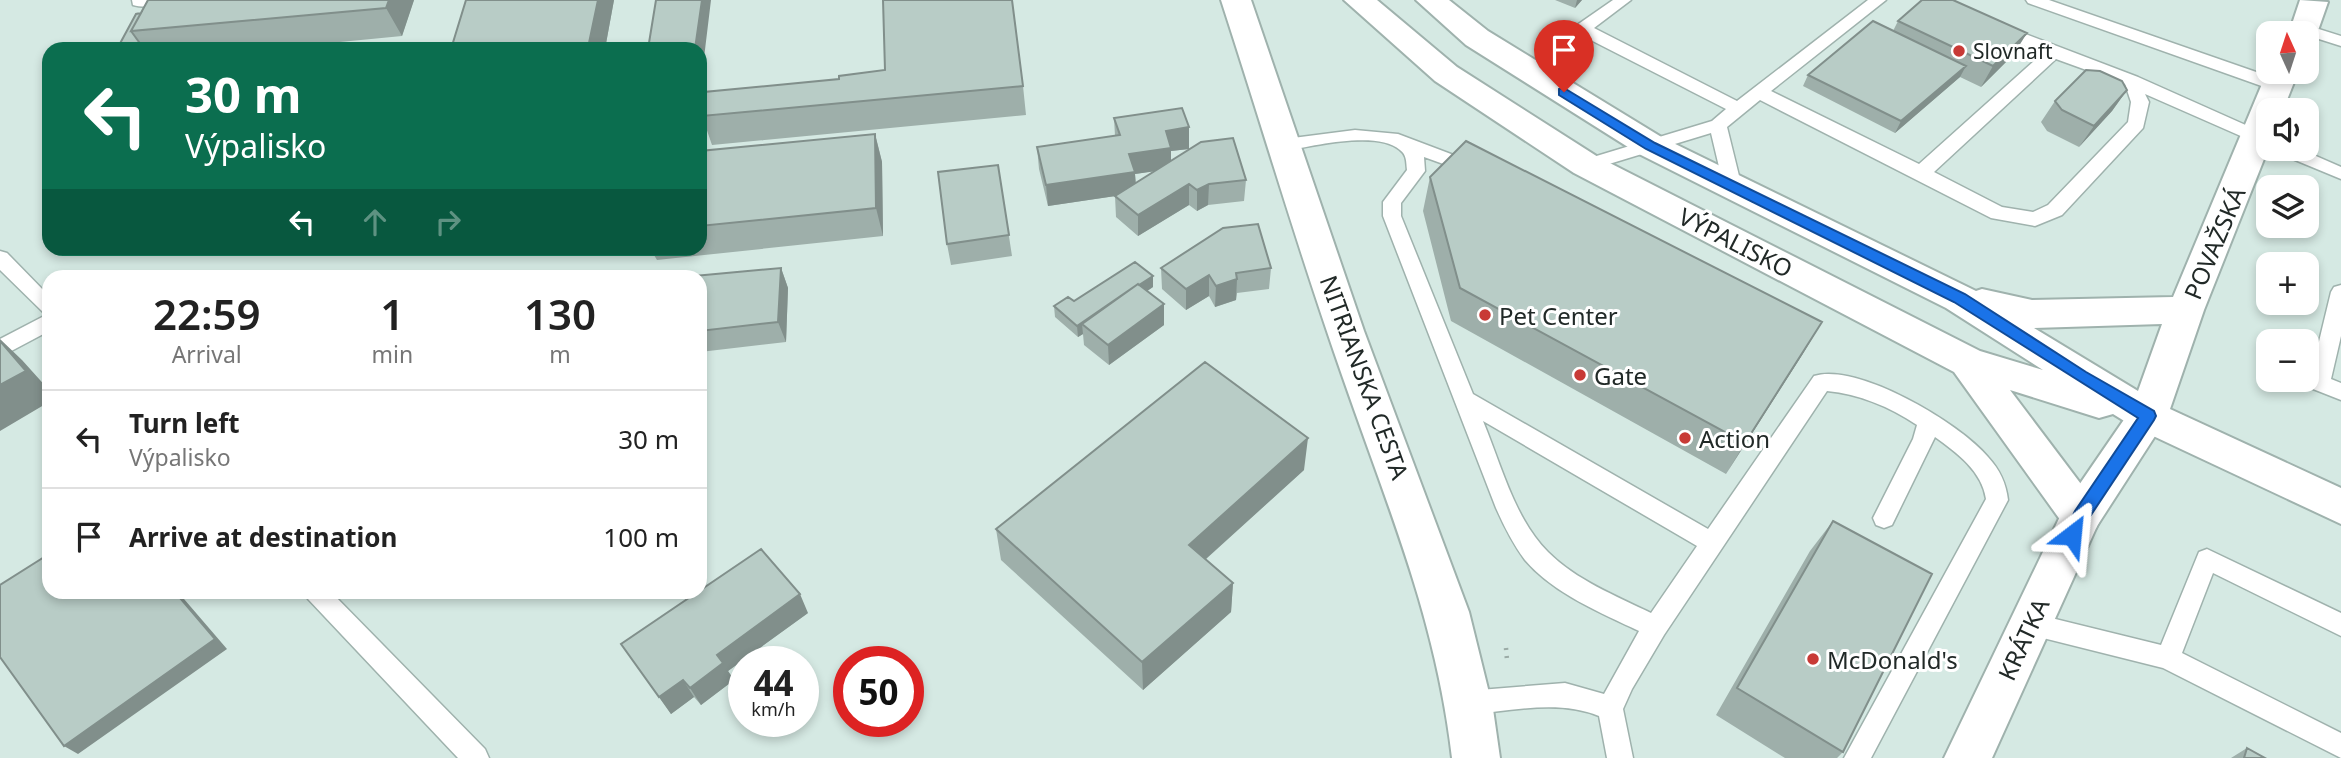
<!DOCTYPE html>
<meta charset="utf-8">
<style>
body{margin:0;font-family:"Noto Sans",sans-serif;background:#f2f2f2;color:#222;height:100vh;display:flex;flex-direction:column;font-size:26px;white-space:nowrap}
*{box-sizing:border-box;margin:0}
p{font-size:23px;color:#767676}
.icon{flex:none;width:38px;height:38px;fill:none;stroke:currentColor;stroke-width:2;stroke-linecap:round;stroke-linejoin:round}
.map{position:relative;flex:1;overflow:hidden}
.sheet{position:absolute;left:42px;top:270px;width:665px;height:329px;display:flex;flex-direction:column;background:#fff;border-radius:21px;box-shadow:0 4px 10px #0003}
.sheet>*{flex:none}
.hud{position:absolute;left:42px;top:42px;width:665px;height:214px;border-radius:21px;box-shadow:0 4px 10px #0003;background:#0b6e4f;color:#fff;overflow:hidden}
.needle{width:46px;rotate:357deg}
.tools{position:absolute;left:2256px;top:21px;display:grid;gap:14px}
.tools a{display:grid;place-items:center;width:63px;height:63px;border-radius:14px;background:#fff;box-shadow:0 4px 10px #0003;font-size:35px}
.speed{position:absolute;left:728px;top:646px;display:flex;gap:14px;font-size:35px;font-weight:700;text-align:center}
.speed>*{display:grid;place-content:center;width:91px;height:91px;border-radius:50%;background:#fff;box-shadow:0 4px 10px #0003;line-height:1}
.speed small{font-size:18px;font-weight:400}
.speed .limit{border:10px solid #d22;background:#fff;color:#111}
.pin{position:absolute;display:grid;place-items:center;width:60px;height:60px;color:#fff;margin:-72px -30px;border-radius:50% 50% 50% 0;rotate:-45deg;box-shadow:0 0 7px #0007}
.pin .icon{rotate:45deg}
.me{position:absolute;width:77px;margin:-38px;rotate:29deg;stroke-linejoin:round;filter:drop-shadow(0 0 5px #0008)}
.turn{display:flex;align-items:center;gap:24px;height:147px;padding:0 28px;font-size:32px}
.turn .icon{width:91px;height:91px;stroke-width:2.5}
.turn b{display:block;font-size:49px;line-height:60px}
.lanes{display:flex;align-items:center;height:66px;padding:0 28px;background:#0003;justify-content:center;gap:35px;direction:ltr}
.lanes .off{opacity:.35}
.eta{display:flex;justify-content:space-evenly;align-items:center;height:119px;text-align:center}
.eta b{font-size:42px;font-weight:600;line-height:49px}
ul{padding:0;list-style:none}
li{display:flex;align-items:center;gap:21px;height:98px;padding:0 28px;border-top:2px solid #e0e0e0}
li div{flex:1}
li b{display:block;font-size:26px}
li em{font-style:normal}
.map>svg:first-child{display:block}
.lines{fill:none;stroke-linecap:round;stroke-linejoin:round}
.lane-casing{stroke:#9fb2ad;stroke-width:3}
.street-casing{stroke:#9fb2ad;stroke-width:4}
.secondary-casing{stroke:#9fb2ad;stroke-width:4}
.primary-casing{stroke:#9fb2ad;stroke-width:4}
.path{stroke:#9baba6;stroke-width:4.5;stroke-dasharray:2 6;stroke-linecap:butt}
.lane{fill:#fff;fill-rule:evenodd}
.street{fill:#fff;fill-rule:evenodd}
.secondary{fill:#fff;fill-rule:evenodd}
.primary{fill:#fff;fill-rule:evenodd}
.wall{fill:#9eafaa;fill-rule:evenodd}
.shaded-wall{fill:#818f8b}
.building{fill:#b8ccc6;stroke:#818f8b;stroke-width:2}
.route{fill:#1a73e8;stroke:#114b97;stroke-width:2}
.poi-dot{fill:#c83a36;stroke:#fff;stroke-width:2.5}
.labels{text-anchor:middle;dominant-baseline:central;stroke-width:6;stroke-linejoin:round;paint-order:stroke}
.far-poi-label{font-size:21px;fill:#212927;stroke:#fff;text-anchor:start}
.street-label{font-size:24px;fill:#212927;stroke:#fff}
.poi-label{font-size:24px;fill:#212927;stroke:#fff;text-anchor:start}
</style>
<div class="map">
<svg width="2341" height="758" viewBox="0 0 2341 758">
<rect width="100%" height="100%" fill="#d5e9e3"/>
<g class="lines">
<g class="lane-casing">
<path id="lane" d="M132,0H168C161,7 143,8 133,5Z
M1613,0H1631L1594,28L1737,101L1868,0H1886L1771,91L1919,164L2043,53L1993,33L1991,29L1993,25L1999,24L2138,77L2268,135V148L2145,94L2149,102L2143,128L2062,215L2035,226L1991,218L1760,100L1727,127L1742,188L1740,192H1726L1724,188L1711,133L1586,171L1580,169L1577,165L1580,161L1712,121L1726,109L1577,33L1575,29L1577,25ZM2056,59L2125,84L2131,102L2128,122L2048,205L2033,212L2002,207L1934,172Z
M2026,0H2049L2282,81L2285,85L2276,90L2270,89L2028,3Z
M2306,25L2341,36V46L2300,33L2298,30L2300,26Z
M1355,130L1398,134L1480,165L1483,169L1480,173L1474,175L1424,157L1425,171L1401,203V216L1473,394L1708,529L1814,376C1857,362 1960,423 1988,457C2000,470 2006,483 2008,500L1871,758H1844L1986,499C1982,471 1957,453 1935,437L1892,525L1884,528L1876,525L1873,518L1913,439L1917,425C1890,407 1859,394 1827,391L1664,635L1632,689L1623,709L1633,758H1607L1599,716C1559,699 1510,711 1467,715L1458,711L1454,703L1458,695L1467,691L1565,683L1604,694L1639,631C1601,613 1553,593 1525,560C1513,544 1504,526 1496,508L1383,216V202L1407,170C1406,162 1407,155 1400,150C1378,130 1312,146 1285,151L1276,145L1285,139ZM1483,421L1697,546L1651,613C1616,596 1576,580 1548,552C1514,518 1501,464 1483,421Z
M2275,149H2300L2341,167V179L2278,153Z
M0,251L7,253L49,296V331L0,357V339L46,315L0,270Z
M2341,285V336L2331,379L2341,383V400L2313,389L2309,383L2331,292L2334,287Z
M2207,549L2341,613V636L2213,573L2182,653L2341,733V758L2163,668L2031,635L2022,632L2019,624L2022,616L2031,613L2161,645L2199,552Z
M304,592H331L485,749L489,758H458L308,599Z"/>
</g>
<g class="street-casing">
<path id="street" d="M1221,0H1251L1364,331L1469,612L1493,709L1500,758H1452C1436,619 1388,508 1343,378C1299,253 1262,126 1221,0Z"/>
</g>
<g class="secondary-casing">
<path id="secondary" d="M2148,400L2162,405L2168,416L2097,526L1992,758H1944L2066,504L2134,405Z"/>
</g>
<g class="primary-casing">
<path id="primary" d="M1344,0H1377L1457,67L1598,157L1980,351L2043,370L1946,308L1639,154L1466,45L1416,0H1449L1488,31L1663,138L1976,291L1982,289L2032,300L2173,297L2267,72H2298L2283,110H2268V149L2204,310L2170,409L2341,488V524L2134,427L2113,414L2099,418L2010,390L2096,504L2102,516L2096,528L2081,534L2066,528L1954,372L1574,173L1435,81ZM2162,324L2138,391L2034,328Z
M2300,0L2328,2L2315,39L2306,42V33H2289Z"/>
</g>
<path class="path" d="M1506,648L1507,660"/>
<use href="#lane" class="lane"/>
<use href="#street" class="street"/>
<use href="#secondary" class="secondary"/>
<use href="#primary" class="primary"/>
</g>
<path class="wall" d="M414,0L402,36L268,49H117L136,14Z
M466,0H614L605,49H451Z
M1555,0H1582L1575,8Z
M1898,21L2014,54L1981,87L1960,77L1895,133L1803,86L1808,75L1893,31Z
M1023,86L1026,115L712,145L702,116Z
M2127,90L2112,111L2079,147L2047,131L2041,122L2055,101Z
M1114,118L1189,127V149L1171,151V161L1246,180L1244,201L1208,205L1197,211L1189,205L1138,236L1116,217L1115,196L1048,206L1039,169L1037,147L1115,136ZM1154,171L1136,183L1135,174Z
M875,134L882,162L883,236L657,260L654,255L646,256L643,248H700V151Z
M998,165L1012,256L951,265L947,244Z
M1430,177L1822,322L1802,355L1726,474L1451,321L1423,211Z
M781,268L788,288L786,342L700,352V276Z
M1161,268H1271L1269,289L1237,293L1236,300L1215,307L1209,296L1186,310L1162,289Z
M1153,287L1147,291L1164,304V325L1109,365L1084,345L1083,334L1078,337L1055,317L1054,306L1074,301Z
M1304,470L1205,560L1233,583L1231,612L1143,690L1001,560L996,529Z
M1833,521L1843,752L1837,758H1785L1716,715L1810,551Z
M808,613L728,671L734,680L701,705L694,697L671,714L621,644Z
M2247,748L2265,758H2231Z"/>
<path class="shaded-wall" d="M389,0H414L402,36L386,8Z
M598,0H614L605,49H591L589,43Z
M702,0H711L700,91V49H695Z
M1577,0H1582L1575,8Z
M2027,33L2014,54L1981,87L1993,66Z
M1966,66L1960,77L1895,133L1901,121Z
M2127,90L2112,111L2079,147L2094,126Z
M1189,127V149L1171,151V169L1135,174L1136,193L1048,206L1046,185L1129,154L1166,131Z
M875,134L882,162L883,236L876,208Z
M1189,184V205L1138,236V215Z
M1209,184L1208,205L1197,211V190Z
M781,268L788,288L786,342L778,322Z
M1209,275V296L1186,310V289Z
M1153,276V287L1089,330L1082,324L1083,334L1078,337L1077,326Z
M1237,279L1236,300L1215,307L1216,286Z
M1164,304V325L1109,365L1108,345Z
M1822,322L1802,355L1726,474L1745,443Z
M0,339L22,360L49,390V402L0,431Z
M1308,438L1304,470L1188,575L1189,545Z
M1233,583L1231,612L1143,690L1142,662Z
M175,592H178L227,649L78,754L64,746Z
M800,594L808,613L728,671L734,680L701,705L690,688L717,655Z
M683,680L694,697L671,714L659,697Z"/>
<path class="building" d="M148,0H389L386,8L131,31Z
M466,0H598L589,43L530,49H451Z
M656,0H702L695,49H648Z
M883,0H1012L1023,86L702,116L704,92L839,79V76L885,70Z
M1922,0H1953L2027,33L1993,66L1898,21Z
M141,13L131,31L144,49H117L136,14Z
M1873,21L1966,66L1901,121L1808,75Z
M373,46L372,49H342Z
M2086,70L2100,71L2122,81L2127,90L2094,126L2062,110L2055,101Z
M1182,108L1189,127L1166,131L1171,148L1129,154L1135,172L1046,185L1037,147L1120,135L1114,118Z
M875,134L876,208L700,226V151Z
M1233,138L1246,180L1209,184L1197,190L1189,184L1138,215L1115,196L1201,142Z
M1466,141L1822,322L1745,443L1460,288L1430,177Z
M998,165L1009,235L947,244L938,172Z
M1258,224L1271,268L1236,273L1237,279L1216,286L1209,275L1186,289L1161,268L1223,228Z
M1135,262L1153,276L1139,285L1138,284L1077,326L1054,306L1068,297L1074,301Z
M781,268L778,322L700,331V276H694Z
M1138,284L1164,304L1108,345L1082,324Z
M0,341L26,371L0,385Z
M1205,362L1308,438L1189,545L1233,583L1142,662L996,529Z
M1833,521L1932,574L1843,752L1737,688Z
M761,549L800,594L717,655L723,663L690,688L683,680L659,697L621,644Z
M49,554V592H175L215,639L64,746L0,657V585Z
M2247,748L2265,758H2244Z"/>
<path class="route" d="M1564,88L1655,143L1965,294L2086,372L2154,411L2156,416L2154,420L2087,521L2078,541L2072,543L2066,541L2063,535L2075,511L2138,418L1954,302L1646,149L1559,95V89Z"/>
<g class="poi-dot">
<circle cx="1959" cy="51" r="7"/>
<circle cx="1485" cy="315" r="7"/>
<circle cx="1580" cy="375" r="7"/>
<circle cx="1685" cy="438" r="7"/>
<circle cx="1813" cy="659" r="7"/>
</g>
<g class="labels">
<g class="far-poi-label">
<text x="1973" y="51">Slovnaft</text>
</g>
<g class="street-label">
<text transform="translate(1736 242) rotate(27)">VÝPALISKO</text>
<text transform="translate(2214 243) rotate(-67)">POVAŽSKÁ</text>
<text transform="translate(1365 377) rotate(70)">NITRIANSKA CESTA</text>
<text transform="translate(2023 639) rotate(-65)">KRÁTKA</text>
</g>
<g class="poi-label">
<text x="1499" y="315">Pet Center</text>
<text x="1594" y="375">Gate</text>
<text x="1699" y="438">Action</text>
<text x="1827" y="659">McDonald's</text>
</g>
</g>
</svg>
<div class="tools">
<a><svg class="needle" viewBox="-14 -14 28 28"><path d="M0-13l5 13h-10z" fill="#e53935"/><path d="M0 13l5-13h-10z" fill="#767676"/></svg></a>
<a><svg class="icon" aria-label="sound" viewBox="0 0 24 24"><path d="M4 9h4l5-4v14l-5-4H4zM17 9q2 3 0 6"/></svg></a>
<a><svg class="icon" aria-label="layers" viewBox="0 0 24 24"><path d="M12 4l9 5-9 5-9-5zM3 14l9 5 9-5"/></svg></a>
<a>+</a>
<a>−</a>
</div>
<div class="speed"><div>44<small>km/h</small></div><div class="limit">50</div></div>
<div class="pin" style="left:1564px;top:92px;background:#d93025"><svg class="icon" aria-label="arrive" viewBox="0 0 24 24"><path d="M6 21V4h12l-3 4 3 4H6"/></svg></div>
<svg class="me" style="left:2072px;top:535px" viewBox="-20 -20 40 40"><path d="M0-17L14 15 0 8-14 15z" fill="#1a73e8" stroke="#fff" stroke-width="4"/></svg>
<div class="hud">
<div class="turn"><svg class="icon" aria-label="left" viewBox="0 0 24 24"><path d="M17 20v-9H6M10 6l-5 5 5 5"/></svg><div><b>30 m</b>Výpalisko</div></div>
<div class="lanes"><svg class="icon" aria-label="left" viewBox="0 0 24 24"><path d="M17 20v-9H6M10 6l-5 5 5 5"/></svg><svg class="icon off" aria-label="ahead" viewBox="0 0 24 24"><path d="M12 20V5M6 11l6-6 6 6"/></svg><svg class="icon off" aria-label="right" viewBox="0 0 24 24"><path d="M7 20v-9h11M14 6l5 5-5 5"/></svg></div>
</div>
<section class="sheet">
<div class="eta">
<div><b>22:59</b><p>Arrival</p></div>
<div><b>1</b><p>min</p></div>
<div><b>130</b><p>m</p></div>
</div>
<ul>
<li><svg class="icon" aria-label="left" viewBox="0 0 24 24"><path d="M17 20v-9H6M10 6l-5 5 5 5"/></svg><div><b>Turn left</b><p>Výpalisko</p></div><em>30 m</em></li>
<li><svg class="icon" aria-label="arrive" viewBox="0 0 24 24"><path d="M6 21V4h12l-3 4 3 4H6"/></svg><div><b>Arrive at destination</b></div><em>100 m</em></li>
</ul>
</section>
</div>
